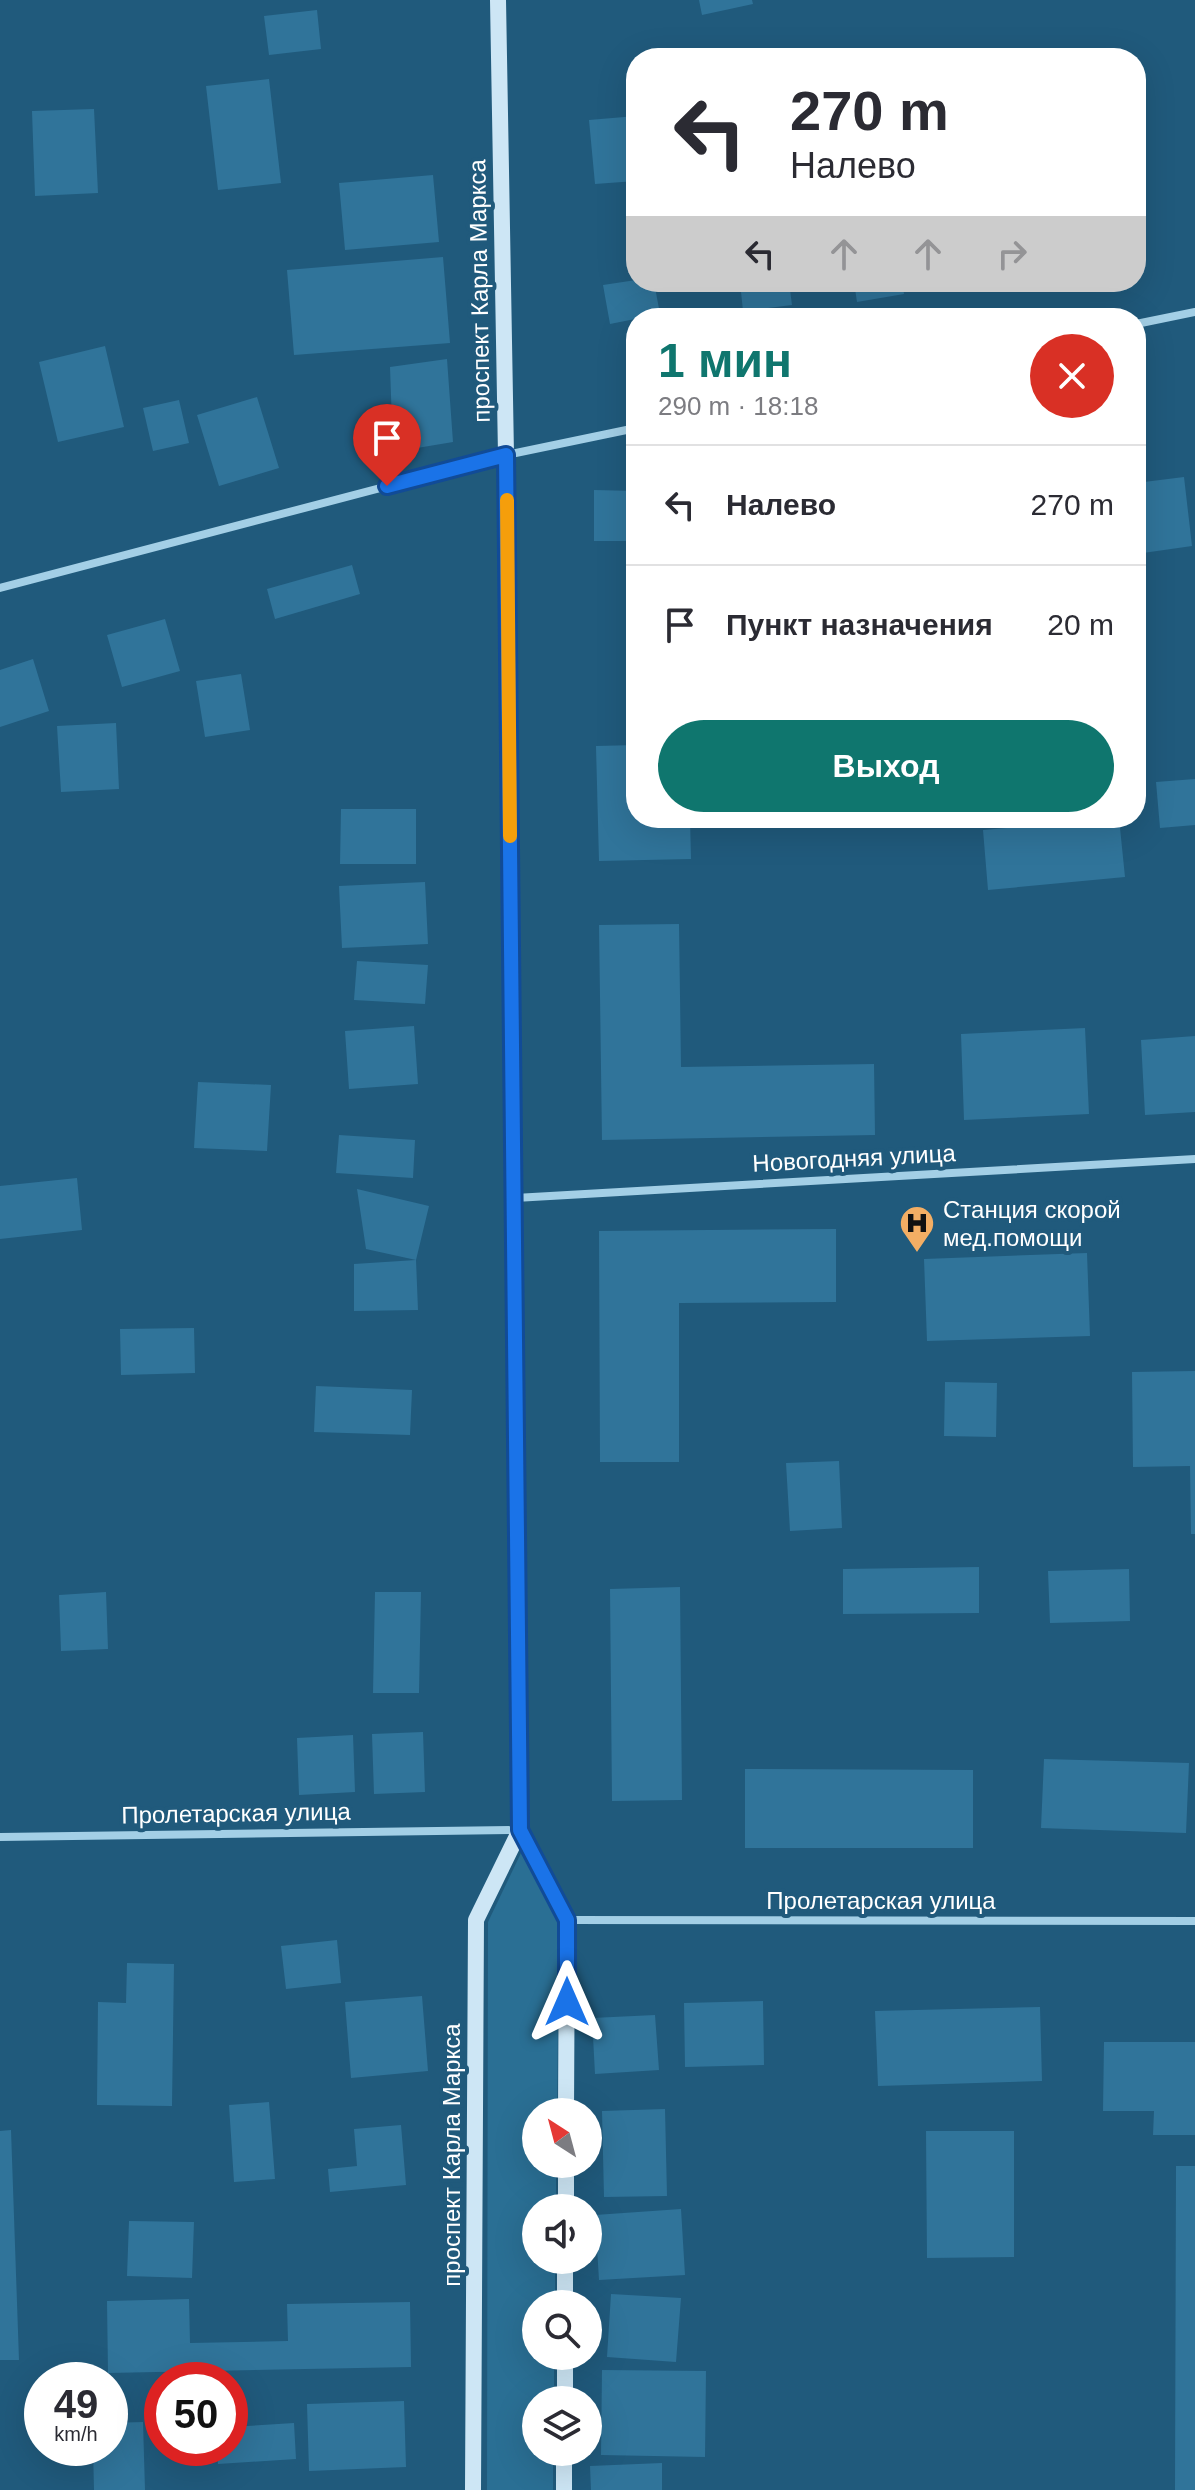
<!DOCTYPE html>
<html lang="ru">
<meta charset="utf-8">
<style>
body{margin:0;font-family:Arial,sans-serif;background:#f7f7f7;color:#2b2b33;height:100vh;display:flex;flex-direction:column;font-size:30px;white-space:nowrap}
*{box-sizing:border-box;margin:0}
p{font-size:26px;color:#7c7c81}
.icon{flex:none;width:44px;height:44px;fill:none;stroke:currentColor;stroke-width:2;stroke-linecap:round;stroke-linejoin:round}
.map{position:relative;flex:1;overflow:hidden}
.details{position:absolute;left:626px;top:308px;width:520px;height:520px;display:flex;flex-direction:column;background:#fff;border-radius:32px;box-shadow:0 8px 32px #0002}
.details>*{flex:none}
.top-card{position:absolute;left:626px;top:48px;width:520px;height:244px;border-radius:32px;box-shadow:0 8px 32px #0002;background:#fff;color:#2b2b33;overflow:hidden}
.needle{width:52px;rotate:324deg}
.tools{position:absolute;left:522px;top:2098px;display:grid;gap:16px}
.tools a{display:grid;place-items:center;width:80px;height:80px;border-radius:50%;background:#fff;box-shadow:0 8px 32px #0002;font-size:40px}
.speed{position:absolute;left:24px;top:2362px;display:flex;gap:16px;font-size:40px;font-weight:700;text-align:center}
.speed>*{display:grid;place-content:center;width:104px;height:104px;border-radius:50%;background:#fff;box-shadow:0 8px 32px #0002;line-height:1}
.speed small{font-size:20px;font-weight:400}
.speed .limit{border:12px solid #d22;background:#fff;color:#111}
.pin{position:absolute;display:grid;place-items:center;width:68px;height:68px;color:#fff;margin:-82px -34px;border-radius:50% 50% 50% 0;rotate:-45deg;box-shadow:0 0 8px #0007}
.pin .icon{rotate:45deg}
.me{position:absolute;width:88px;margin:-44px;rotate:0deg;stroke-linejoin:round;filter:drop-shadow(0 0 6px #0008)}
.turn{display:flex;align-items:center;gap:28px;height:168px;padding:0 32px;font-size:36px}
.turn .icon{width:104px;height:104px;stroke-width:2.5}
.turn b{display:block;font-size:56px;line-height:68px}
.lanes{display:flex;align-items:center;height:76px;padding:0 32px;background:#0003;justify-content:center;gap:40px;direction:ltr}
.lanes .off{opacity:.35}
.round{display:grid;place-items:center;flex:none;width:84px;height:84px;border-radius:42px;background:#f7f7f7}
.head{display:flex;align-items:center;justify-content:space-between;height:136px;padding:0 32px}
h1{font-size:48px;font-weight:600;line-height:60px;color:#0f766e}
.primary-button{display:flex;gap:16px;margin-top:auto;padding:16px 32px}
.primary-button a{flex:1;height:92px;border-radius:48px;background:#0f766e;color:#fff;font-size:32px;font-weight:600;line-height:92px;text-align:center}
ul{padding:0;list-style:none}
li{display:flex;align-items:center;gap:24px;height:120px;padding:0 32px;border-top:2px solid #e1e1e2}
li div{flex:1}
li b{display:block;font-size:30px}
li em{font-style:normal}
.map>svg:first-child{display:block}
.green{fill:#2a6f94}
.building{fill:#30749a}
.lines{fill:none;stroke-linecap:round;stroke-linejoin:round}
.minor{stroke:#a3cfe6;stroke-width:8}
.secondary{stroke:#cde6f5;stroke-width:16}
.route-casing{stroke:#114b97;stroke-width:20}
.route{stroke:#1a73e8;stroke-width:14}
.slow{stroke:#f59e0b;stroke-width:14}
.labels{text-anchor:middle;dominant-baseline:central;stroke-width:8;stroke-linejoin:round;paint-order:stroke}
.street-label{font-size:24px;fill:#fff;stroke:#205a7c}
.poi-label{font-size:24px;fill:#fff;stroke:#205a7c;text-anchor:start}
</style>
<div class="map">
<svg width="1195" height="2490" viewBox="0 0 1195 2490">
<rect width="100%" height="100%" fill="#205a7c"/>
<path class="green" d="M521,1853L559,1923L557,2112H536V2164H556V2208H536V2260H555V2304H536V2356H554V2400H536V2452H553V2490H487L488,1922Z"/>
<path class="building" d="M699,0H752L753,4L702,15Z
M317,10L321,49L269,55L264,16Z
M269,79L281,183L218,190L206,86Z
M94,109L98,193L35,196L32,111Z
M636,116V181L595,184L589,120Z
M433,175L439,242L345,250L339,183Z
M443,257L450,343L294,355L287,270Z
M636,280V282H654L660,314L610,324L603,285Z
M740,282H789L792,305L743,311Z
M854,282H902L904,294L857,302Z
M105,346L124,427L58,442L39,362Z
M447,359L453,442L393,452L390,367Z
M257,397L279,468L219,486L197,415Z
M179,400L189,443L153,451L143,408Z
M1184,477L1192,546L1136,554V483Z
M594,490L636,491V541H594Z
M352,565L360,594L275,619L267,589Z
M165,619L180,671L122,687L107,635Z
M33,659L49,711L0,727V670Z
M241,674L250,730L205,737L196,681Z
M116,723L119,789L61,792L57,726Z
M636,745V818H690L691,859L599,861L596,746Z
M1195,779V825L1160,828L1156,782Z
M341,809H416V864H340Z
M1119,818L1125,877L988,890L983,830Z
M425,882L428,944L342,948L339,886Z
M679,924L681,1067L874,1064L875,1135L602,1140L599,925Z
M357,961L428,965L425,1004L354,1000Z
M414,1026L418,1084L349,1089L345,1031Z
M1085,1028L1089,1114L964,1120L961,1034Z
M1195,1036V1112L1145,1115L1141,1040Z
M198,1082L271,1085L267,1151L194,1148Z
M339,1135L415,1140L413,1178L336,1173Z
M77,1178L82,1230L0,1239V1186Z
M357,1189L429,1206L416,1260L366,1249Z
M836,1229V1302L679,1303V1462H600L599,1231Z
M1087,1253L1090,1336L927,1341L924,1259Z
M416,1260L418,1310L354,1311V1264Z
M194,1328L195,1373L121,1375L120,1329Z
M1195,1371V1534H1191L1190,1466L1133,1467L1132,1372Z
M945,1382L997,1383L996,1437L944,1436Z
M316,1386L412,1390L410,1435L314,1432Z
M839,1461L842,1528L790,1531L786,1463Z
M979,1567V1613L843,1614V1569Z
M1129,1569L1130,1621L1050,1623L1048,1571Z
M680,1587L682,1800L612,1801L610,1589Z
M106,1592L108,1649L61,1651L59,1595Z
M375,1592H421L419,1693H373Z
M423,1732L425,1792L374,1794L372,1734Z
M353,1735L355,1792L299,1795L297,1738Z
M1044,1759L1189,1763L1186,1833L1041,1828Z
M745,1769L973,1770V1848H745Z
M337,1940L341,1983L286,1989L281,1946Z
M127,1963L174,1964L172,2106L97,2105L98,2002L126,2003Z
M422,1996L428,2071L351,2078L345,2002Z
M763,2001L764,2065L685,2067L684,2003Z
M1040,2007L1042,2081L878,2086L875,2011Z
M655,2015L659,2070L595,2074L592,2018Z
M1104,2042H1195V2135H1153L1154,2111H1103Z
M269,2102L275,2179L234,2182L229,2105Z
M665,2109L667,2196L604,2197L602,2111Z
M401,2125L406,2185L330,2192L328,2169L357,2166L354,2129Z
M11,2130L19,2360H0V2131Z
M926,2131H1014V2257L927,2258Z
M1176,2166H1195V2490H1175Z
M681,2209L685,2275L599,2280L595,2215Z
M129,2221L194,2222L192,2278L127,2276Z
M611,2294L681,2298L676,2362L607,2357Z
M189,2299L190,2343L288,2341L287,2304L410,2302L411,2367L108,2373L107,2301Z
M602,2370L706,2371L705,2457L601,2455Z
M404,2401L406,2467L309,2471L307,2404Z
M143,2422L145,2490H94L93,2448H110V2423Z
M294,2423L296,2459L218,2464L217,2448H230V2427Z
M662,2463V2490H591L590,2466Z"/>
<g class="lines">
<path class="minor" d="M1136,324L1195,312
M0,588L506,455L636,428
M515,1198L1195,1159
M0,1837L519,1830
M567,1920L1195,1921"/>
<path class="secondary" d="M520,1830L567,1920L566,2112
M566,2208V2164
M565,2304V2260
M565,2400V2356
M473,2490L476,1920L520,1830L506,455L498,0
M564,2490V2452"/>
</g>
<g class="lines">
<g class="route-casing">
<path id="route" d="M387,486L506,455L520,1830L567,1920V2002"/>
</g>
<use href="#route" class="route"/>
<path class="slow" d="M507,500L510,836"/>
</g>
<defs>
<g id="hospital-pin" transform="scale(1.8)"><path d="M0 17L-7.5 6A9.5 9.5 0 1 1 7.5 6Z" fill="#f3ae64" stroke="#205a7c"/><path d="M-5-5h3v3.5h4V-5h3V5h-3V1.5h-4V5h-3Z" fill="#111"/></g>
</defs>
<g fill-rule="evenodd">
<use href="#hospital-pin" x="917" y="1223"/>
</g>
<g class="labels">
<g class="street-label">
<text transform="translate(479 291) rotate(-91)">проспект Карла Маркса</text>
<text transform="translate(854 1158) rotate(-3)">Новогодняя улица</text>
<text transform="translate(236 1813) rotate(-1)">Пролетарская улица</text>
<text x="881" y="1900">Пролетарская улица</text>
<text transform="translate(451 2155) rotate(-90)">проспект Карла Маркса</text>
</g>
<g class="poi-label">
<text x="943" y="1209">Станция скорой<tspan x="943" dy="28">мед.помощи</tspan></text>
</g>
</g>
</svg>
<div class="tools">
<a><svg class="needle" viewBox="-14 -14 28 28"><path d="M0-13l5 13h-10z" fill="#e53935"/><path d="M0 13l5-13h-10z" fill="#7c7c81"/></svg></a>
<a><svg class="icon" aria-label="sound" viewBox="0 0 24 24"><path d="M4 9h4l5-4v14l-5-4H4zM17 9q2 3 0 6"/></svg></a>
<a><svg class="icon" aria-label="search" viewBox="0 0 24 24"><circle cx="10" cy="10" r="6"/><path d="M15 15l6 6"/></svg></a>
<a><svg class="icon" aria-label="layers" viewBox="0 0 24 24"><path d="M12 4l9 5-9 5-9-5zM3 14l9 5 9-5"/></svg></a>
</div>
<div class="speed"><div>49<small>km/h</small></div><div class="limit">50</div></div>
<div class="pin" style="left:387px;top:486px;background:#d93025"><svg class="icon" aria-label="arrive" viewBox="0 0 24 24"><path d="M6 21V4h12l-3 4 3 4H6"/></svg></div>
<svg class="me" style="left:567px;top:2002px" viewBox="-20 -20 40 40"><path d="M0-17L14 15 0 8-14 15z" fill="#1a73e8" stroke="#fff" stroke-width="4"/></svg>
<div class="top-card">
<div class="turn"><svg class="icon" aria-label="left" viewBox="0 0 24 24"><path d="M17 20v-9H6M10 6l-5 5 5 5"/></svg><div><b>270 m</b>Налево</div></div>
<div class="lanes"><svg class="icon" aria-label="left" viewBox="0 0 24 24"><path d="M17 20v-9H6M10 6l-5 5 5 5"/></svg><svg class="icon off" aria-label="ahead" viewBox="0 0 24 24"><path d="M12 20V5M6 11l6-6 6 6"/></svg><svg class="icon off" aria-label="ahead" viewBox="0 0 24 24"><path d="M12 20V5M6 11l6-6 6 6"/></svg><svg class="icon off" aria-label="right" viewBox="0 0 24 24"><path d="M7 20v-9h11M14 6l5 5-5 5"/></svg></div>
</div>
<section class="details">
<div class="head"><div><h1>1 мин</h1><p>290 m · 18:18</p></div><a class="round" style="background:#d93025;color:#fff"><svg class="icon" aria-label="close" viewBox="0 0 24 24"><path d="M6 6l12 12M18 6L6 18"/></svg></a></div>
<ul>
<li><svg class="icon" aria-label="left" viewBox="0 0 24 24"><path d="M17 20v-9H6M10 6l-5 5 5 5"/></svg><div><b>Налево</b></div><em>270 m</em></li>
<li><svg class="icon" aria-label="arrive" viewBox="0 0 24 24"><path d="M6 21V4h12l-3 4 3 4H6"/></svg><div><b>Пункт назначения</b></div><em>20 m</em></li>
</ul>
<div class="primary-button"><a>Выход</a></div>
</section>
</div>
